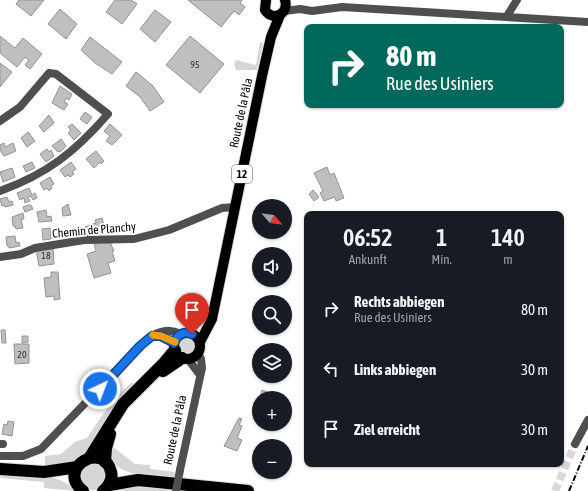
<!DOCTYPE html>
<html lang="de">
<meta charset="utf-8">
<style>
body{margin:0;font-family:"Asap Condensed",sans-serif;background:#242831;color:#f1f3f6;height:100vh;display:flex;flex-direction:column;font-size:15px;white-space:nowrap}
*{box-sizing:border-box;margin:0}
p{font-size:13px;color:#9ea1a6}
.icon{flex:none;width:22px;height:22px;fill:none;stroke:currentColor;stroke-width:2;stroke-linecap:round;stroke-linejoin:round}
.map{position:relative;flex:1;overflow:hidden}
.drawer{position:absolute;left:304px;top:211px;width:260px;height:256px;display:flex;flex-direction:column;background:#171b24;border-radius:8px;box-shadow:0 1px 3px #0004}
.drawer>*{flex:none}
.hud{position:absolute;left:304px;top:24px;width:260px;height:84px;border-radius:8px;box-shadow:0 1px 3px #0004;background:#00695c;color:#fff;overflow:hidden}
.needle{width:26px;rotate:118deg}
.tools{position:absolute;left:252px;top:199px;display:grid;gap:8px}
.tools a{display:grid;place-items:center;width:40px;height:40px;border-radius:50%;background:#171b24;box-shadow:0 1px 3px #0004;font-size:20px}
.pin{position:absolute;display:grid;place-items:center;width:34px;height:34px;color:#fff;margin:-41px -17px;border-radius:50% 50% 50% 0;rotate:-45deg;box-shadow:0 0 4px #0007}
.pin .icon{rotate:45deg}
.me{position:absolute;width:44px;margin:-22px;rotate:43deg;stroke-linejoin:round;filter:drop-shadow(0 0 3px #0008)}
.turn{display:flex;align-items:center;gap:14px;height:84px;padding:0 16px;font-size:18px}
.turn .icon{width:52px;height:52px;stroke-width:2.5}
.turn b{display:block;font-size:28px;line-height:34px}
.eta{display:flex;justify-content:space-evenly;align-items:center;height:68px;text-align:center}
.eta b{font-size:24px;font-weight:600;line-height:28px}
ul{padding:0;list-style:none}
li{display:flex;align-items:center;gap:12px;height:60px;padding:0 16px}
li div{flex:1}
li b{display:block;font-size:15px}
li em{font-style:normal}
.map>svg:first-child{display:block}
.green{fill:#d6d6d6}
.building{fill:#bfbfbf;stroke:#939393}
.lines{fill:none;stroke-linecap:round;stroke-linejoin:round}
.minor-tunnel{stroke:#d9d9d9;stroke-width:8;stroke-dasharray:8 4;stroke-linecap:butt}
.major-casing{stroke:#dbdbdb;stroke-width:12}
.highway-casing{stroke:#dbdbdb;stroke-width:14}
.minor{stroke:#4f4f4f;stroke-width:8}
.major{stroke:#000;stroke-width:10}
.highway{stroke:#000;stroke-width:12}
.rail{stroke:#000;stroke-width:2;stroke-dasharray:6 2 1 2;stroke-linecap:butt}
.minor-bridge{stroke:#4f4f4f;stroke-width:8}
.route-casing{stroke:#114b97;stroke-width:10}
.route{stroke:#1a73e8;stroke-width:7}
.slow{stroke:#f59e0b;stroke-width:7}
.labels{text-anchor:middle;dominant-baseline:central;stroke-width:3.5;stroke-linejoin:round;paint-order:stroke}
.number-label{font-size:10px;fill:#303030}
.shield{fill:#fff;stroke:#4c4c4c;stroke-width:1}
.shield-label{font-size:11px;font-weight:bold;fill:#000}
.street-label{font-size:12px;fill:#000;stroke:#fff}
</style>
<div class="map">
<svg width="588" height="491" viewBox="0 0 588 491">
<rect width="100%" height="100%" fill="#fff"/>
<path class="green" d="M260,42L263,43L257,70H236L234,64L236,60L256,65Z
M178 346a9 9 0 1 1 18 0a9 9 0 1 1-18 0Z
M132,382L135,385L88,452L72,462L45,467V456L61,454L75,442L87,438L103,414L119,394Z
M112,446L135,464L150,465V469L175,472L174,478C153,476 125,478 111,460Z
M79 476a14 14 0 1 1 28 0a14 14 0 1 1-28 0Z
M0,474C23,475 59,471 75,491L44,488V482L0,478Z
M123,485L172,488L171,491H111Z"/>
<path class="building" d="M19,0H44L31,16L16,4Z
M115,0H131L137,4L122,24L106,12Z
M188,0H242L240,3L245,7L239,15L234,11L221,27Z
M60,9L77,24L66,39L48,24Z
M155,10L171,22L155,42L140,29Z
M0,36L15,48L23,38L42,54L30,69L25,65L29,60L25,57L17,67L0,53Z
M190,36L224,64L200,93L166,65Z
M90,37L122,62L112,74L95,63L81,50Z
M0,63L12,72L0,87Z
M136,72L153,86L164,102L150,111L140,97L126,86Z
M60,86L72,94L69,100L66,98L64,102L68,104L64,110L52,103Z
M85,112L92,117L87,124L80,119Z
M49,115L54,123L44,132L39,126Z
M72,124L81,133L74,140L68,133L71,130L68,127Z
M110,124L122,135L112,145L106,141L110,136L104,131Z
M28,132L35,141L27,147L21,138Z
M61,139L66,146L60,152L57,151L52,146Z
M4,143L5,147L13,143L16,151L4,156L0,150V145Z
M47,149L49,152L51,150L54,156L46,162L40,154Z
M96,151L104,161L101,164L100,162L94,168L86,159Z
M32,162L35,168L26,172L23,166Z
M71,162L76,169L72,172L74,174L70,177L68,175L65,177L60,170Z
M327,167L330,175L334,173L344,198L336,201L335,197L324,201L320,193L323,191L314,173Z
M12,168L15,177L3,182L0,172Z
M50,177L54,184L51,186L52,188L49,191L47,188L44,190L40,183Z
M29,188L32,195L35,193L37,198L33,200L31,196L28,197L30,201L25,203L24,198L20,200L17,193Z
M313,190L319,197L314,201L309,194Z
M7,197L9,202L12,201L13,205L5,207L4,205L2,206L0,199Z
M68,204L71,215L63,216L62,208Z
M29,205H31L33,209L25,212L23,207Z
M46,210L47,217L51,216L52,221L39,222L37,212Z
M23,213L24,219H21L23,228L16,229L15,226H13L12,217Z
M102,218L104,225L98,227L100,233L88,237L85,227L96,223L95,220Z
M50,228L51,239L43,240L42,229Z
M15,236L16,243L19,242L20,246L9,248V246H7L6,237Z
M110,242L114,251H112L115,261L108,263L111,273L94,278L87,254L96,251L94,243Z
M53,247L54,264L39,266L36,249Z
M51,272H58L60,299L54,300V296L46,297L44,278L51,277Z
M1,330H5L6,343H2Z
M22,336H28V342L22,343Z
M14,344H29V363L15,364Z
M262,390L270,393L269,397L272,398H260Z
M239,418L242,419L239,425L242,426L237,438L242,440L237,451L224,446Z
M8,421L14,422L12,436L2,434L4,424L7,425Z"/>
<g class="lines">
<path class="minor-tunnel" d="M555,491L575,444"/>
<g class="major-casing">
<path id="major" d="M266,0L265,10C273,22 289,14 285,0
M174 346a13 13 0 1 1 26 0a13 13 0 1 1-26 0Z
M200,342L212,319L262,76L271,37L280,15"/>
</g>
<g class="highway-casing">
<path id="highway" d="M163,371L182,358
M90,457L123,404L164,363L175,350
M105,462L106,448L110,434
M0,469L44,472L77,467
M109,485L138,480L248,491
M83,491C55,468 104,440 111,472C113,480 109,486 103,491"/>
</g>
<path class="minor" d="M285,11L300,9L312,11L342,7L588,22
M507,16L517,0
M0,121L20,107L49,73L56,74L108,114C75,152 47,174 0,191
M0,257L21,254L35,248L84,240L134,239L169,230L222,208L235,207
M156,335L174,343
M188,359L200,375
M0,444H3
M575,444L588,420
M0,456H23L41,449L148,338C159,331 169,328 181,334
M180,470L202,368L201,359L198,353"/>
<use href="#major" class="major"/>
<use href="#highway" class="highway"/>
<path class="rail" d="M569,491L588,446"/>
<path class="minor-bridge" d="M176,491L180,470"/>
</g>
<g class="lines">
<g class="route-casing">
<path id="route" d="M100,389L140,346L152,336H161L174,343C177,334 184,331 192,334"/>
</g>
<use href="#route" class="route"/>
<path class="slow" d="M153,335L161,336L175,342"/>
</g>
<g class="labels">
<g class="number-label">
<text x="195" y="64">95</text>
<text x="46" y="255">18</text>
<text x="22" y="354">20</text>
</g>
<rect class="shield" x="232" y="165" width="20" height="18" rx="3"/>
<g class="shield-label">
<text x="242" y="174">12</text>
</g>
<g class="street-label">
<text transform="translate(241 113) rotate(-78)">Route de la Pâla</text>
<text transform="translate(94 230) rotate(-5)">Chemin de Planchy</text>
<text transform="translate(175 430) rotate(-78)">Route de la Pâla</text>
</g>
</g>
</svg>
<div class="tools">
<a><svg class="needle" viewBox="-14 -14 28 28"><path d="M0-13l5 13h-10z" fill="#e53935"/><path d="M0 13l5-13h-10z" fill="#9ea1a6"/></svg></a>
<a><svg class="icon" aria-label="sound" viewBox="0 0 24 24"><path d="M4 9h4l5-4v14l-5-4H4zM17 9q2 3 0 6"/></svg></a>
<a><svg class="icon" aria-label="search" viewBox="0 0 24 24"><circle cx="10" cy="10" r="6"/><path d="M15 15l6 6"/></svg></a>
<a><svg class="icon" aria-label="layers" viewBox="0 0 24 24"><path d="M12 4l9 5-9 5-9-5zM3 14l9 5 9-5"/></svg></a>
<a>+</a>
<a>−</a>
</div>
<div class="pin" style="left:192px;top:334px;background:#d93025"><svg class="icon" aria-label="arrive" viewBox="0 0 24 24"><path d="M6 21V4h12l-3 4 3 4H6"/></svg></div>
<svg class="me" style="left:100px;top:389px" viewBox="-20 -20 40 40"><circle r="17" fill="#1a73e8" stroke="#fff" stroke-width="3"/><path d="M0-11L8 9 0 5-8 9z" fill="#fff"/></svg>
<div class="hud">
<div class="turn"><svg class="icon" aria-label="right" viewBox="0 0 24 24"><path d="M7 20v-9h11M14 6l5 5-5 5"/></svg><div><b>80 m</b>Rue des Usiniers</div></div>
</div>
<section class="drawer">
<div class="eta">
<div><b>06:52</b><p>Ankunft</p></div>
<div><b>1</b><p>Min.</p></div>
<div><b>140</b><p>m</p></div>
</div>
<ul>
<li><svg class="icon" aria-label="right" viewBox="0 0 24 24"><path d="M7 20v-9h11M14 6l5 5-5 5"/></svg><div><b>Rechts abbiegen</b><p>Rue des Usiniers</p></div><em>80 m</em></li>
<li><svg class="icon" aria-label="left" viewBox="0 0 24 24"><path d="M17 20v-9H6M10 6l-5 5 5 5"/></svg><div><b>Links abbiegen</b></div><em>30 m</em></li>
<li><svg class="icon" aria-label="arrive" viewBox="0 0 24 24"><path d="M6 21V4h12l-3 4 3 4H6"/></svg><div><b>Ziel erreicht</b></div><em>30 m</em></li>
</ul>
</section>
</div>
